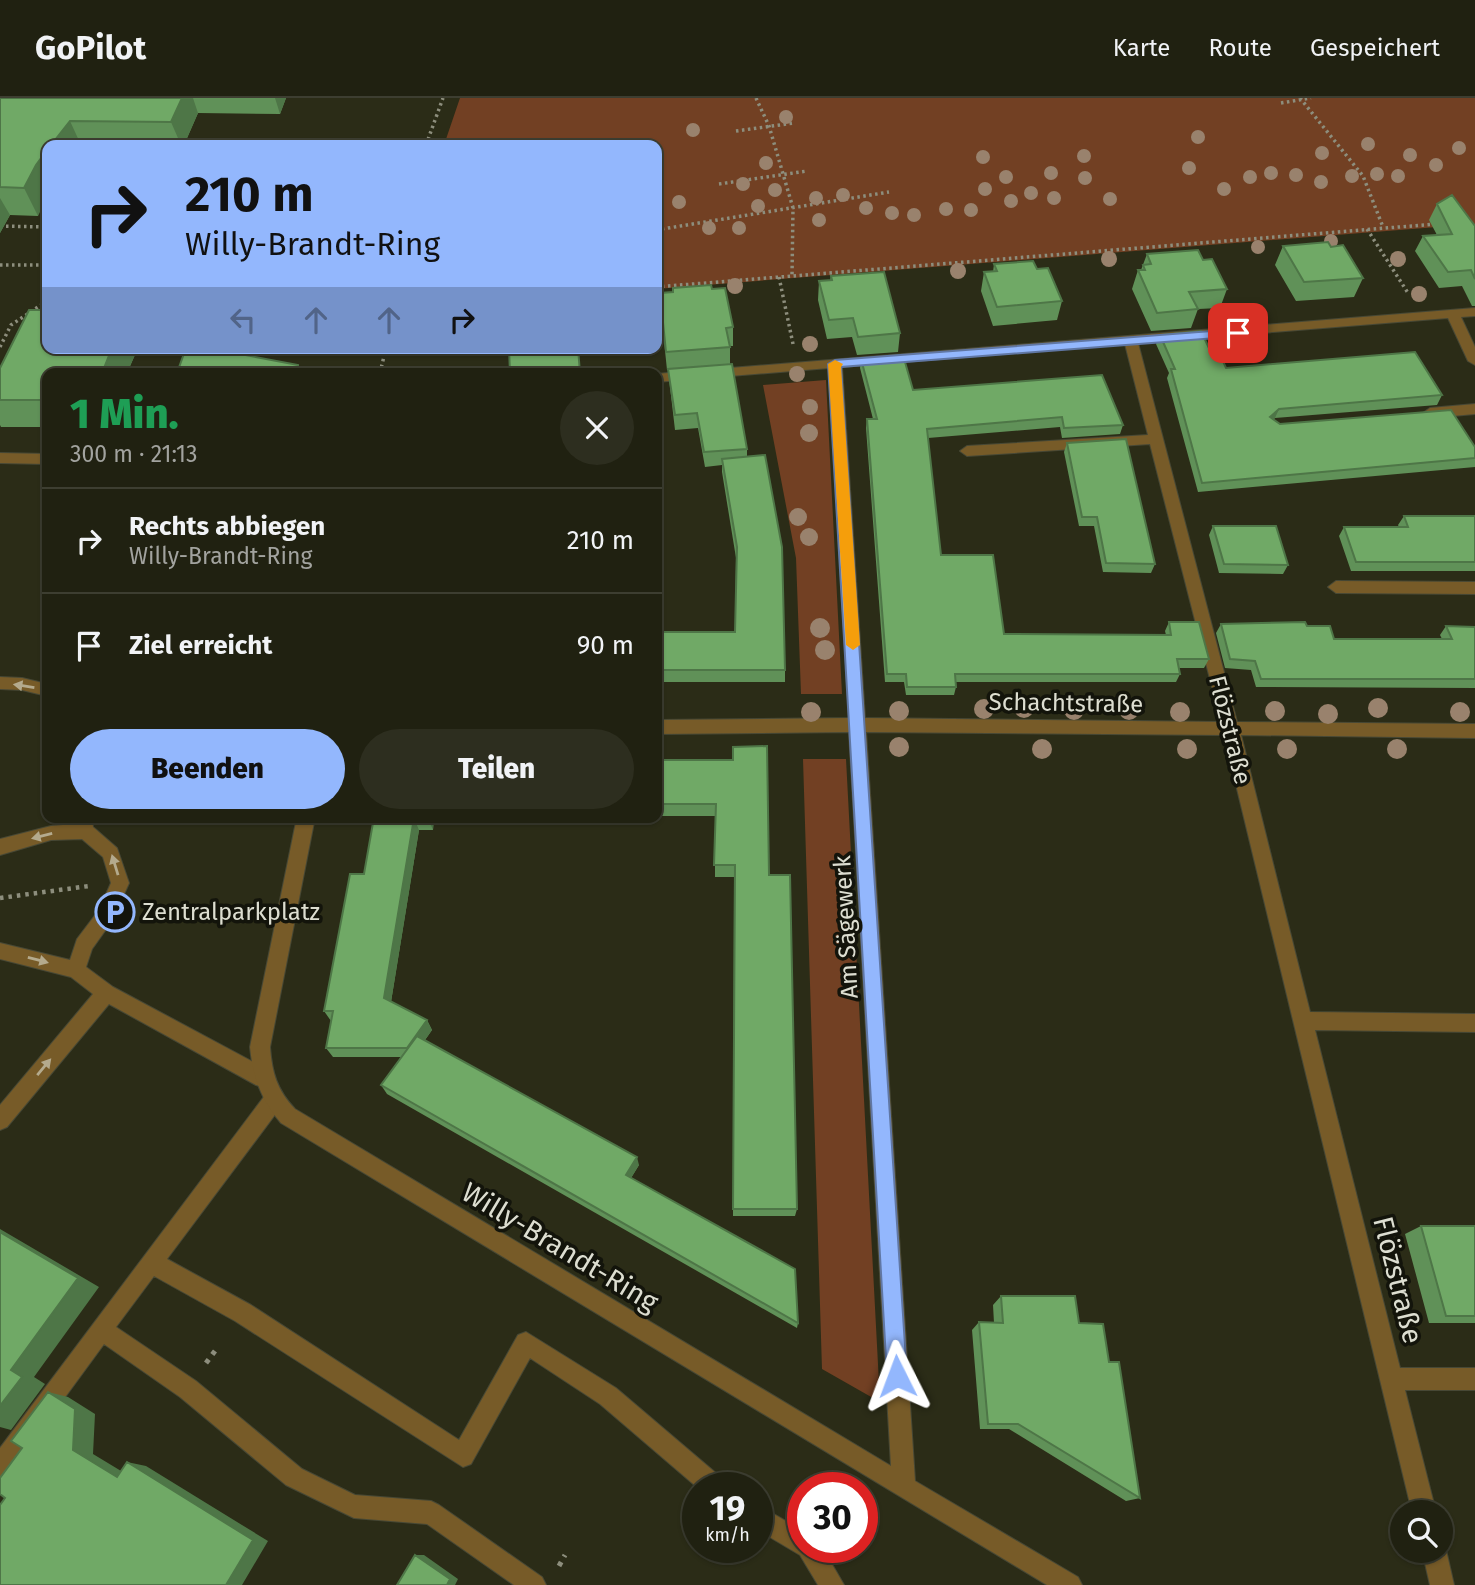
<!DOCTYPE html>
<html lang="de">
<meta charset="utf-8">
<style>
body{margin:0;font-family:"Fira Sans",sans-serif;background:#2d2e1f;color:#f1f3f6;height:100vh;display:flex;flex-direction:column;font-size:26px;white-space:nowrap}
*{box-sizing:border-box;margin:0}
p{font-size:23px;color:#a2a39f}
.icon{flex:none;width:38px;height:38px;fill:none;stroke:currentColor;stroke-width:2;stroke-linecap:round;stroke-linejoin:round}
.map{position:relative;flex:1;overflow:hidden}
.side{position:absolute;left:42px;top:270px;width:620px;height:455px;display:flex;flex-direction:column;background:#202111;border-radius:14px;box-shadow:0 2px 5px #0004,0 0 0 2px #3d3e31}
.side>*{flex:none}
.top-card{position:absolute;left:42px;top:42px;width:620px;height:214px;border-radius:14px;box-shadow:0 2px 5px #0004,0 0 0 2px #3d3e31;background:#93b7fd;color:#111;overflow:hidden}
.fabs{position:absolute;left:1390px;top:1402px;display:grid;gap:14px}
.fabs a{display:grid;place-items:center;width:63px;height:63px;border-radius:50%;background:#202111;box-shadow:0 2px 5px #0004,0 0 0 2px #3d3e31;font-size:35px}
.speed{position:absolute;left:682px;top:1374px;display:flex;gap:14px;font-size:35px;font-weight:700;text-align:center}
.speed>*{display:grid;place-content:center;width:91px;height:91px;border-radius:50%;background:#202111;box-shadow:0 2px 5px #0004,0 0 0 2px #3d3e31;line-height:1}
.speed small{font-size:18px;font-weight:400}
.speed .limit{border:10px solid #d22;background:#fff;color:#111}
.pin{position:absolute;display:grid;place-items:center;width:60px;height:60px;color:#fff;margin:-30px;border-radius:14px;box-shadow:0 4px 10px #0006}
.me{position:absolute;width:77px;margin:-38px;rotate:357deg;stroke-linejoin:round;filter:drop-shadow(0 0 5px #0008)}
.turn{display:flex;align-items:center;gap:24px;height:147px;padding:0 28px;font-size:32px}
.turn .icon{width:91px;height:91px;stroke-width:2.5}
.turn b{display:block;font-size:49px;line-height:60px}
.lanes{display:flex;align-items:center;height:66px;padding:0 28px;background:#0003;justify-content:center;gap:35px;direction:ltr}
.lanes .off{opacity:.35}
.round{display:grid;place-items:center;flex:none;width:74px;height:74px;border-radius:37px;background:#2d2e1f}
.summary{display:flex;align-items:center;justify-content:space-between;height:119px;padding:0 28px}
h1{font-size:42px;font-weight:800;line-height:52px;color:#1e9e55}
.primary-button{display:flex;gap:14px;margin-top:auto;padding:14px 28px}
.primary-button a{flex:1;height:80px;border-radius:42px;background:#93b7fd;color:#111;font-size:28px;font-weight:800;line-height:80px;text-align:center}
.primary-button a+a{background:#2d2e1f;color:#f1f3f6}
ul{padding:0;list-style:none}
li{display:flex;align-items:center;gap:21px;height:105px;padding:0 28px;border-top:2px solid #3d3e31}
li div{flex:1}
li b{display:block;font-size:26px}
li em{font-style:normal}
header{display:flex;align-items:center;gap:42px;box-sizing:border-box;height:98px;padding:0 35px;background:#202111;border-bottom:2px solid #3d3e31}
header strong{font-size:33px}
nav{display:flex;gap:38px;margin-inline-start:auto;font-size:24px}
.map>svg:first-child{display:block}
.green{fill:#724023}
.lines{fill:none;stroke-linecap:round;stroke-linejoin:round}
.lane-casing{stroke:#474835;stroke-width:2}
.street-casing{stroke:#474835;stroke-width:2}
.path-far2{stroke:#8d8e7d;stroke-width:3.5;stroke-dasharray:2.5 3.5;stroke-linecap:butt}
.path-far1{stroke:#8d8e7d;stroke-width:4.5;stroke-dasharray:3.5 5;stroke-linecap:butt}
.path{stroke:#8d8e7d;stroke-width:5;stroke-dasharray:4.5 6;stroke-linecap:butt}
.lane{fill:#775b28;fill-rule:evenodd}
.street{fill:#775b28;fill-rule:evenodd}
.tree{fill:#99826d}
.wall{fill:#609158}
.shaded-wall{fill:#4e7647}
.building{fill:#70a966;stroke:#4e7647;stroke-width:2}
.oneway{fill:#b4aa8d}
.route{fill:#93b7fd;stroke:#6077a4;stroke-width:2}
.slow{fill:#f59e0b}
.labels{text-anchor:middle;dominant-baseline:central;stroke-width:7;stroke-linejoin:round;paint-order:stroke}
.street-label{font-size:24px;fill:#ddded1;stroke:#13140b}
.poi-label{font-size:24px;fill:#ddded1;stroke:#13140b;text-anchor:start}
.near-street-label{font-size:28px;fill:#ddded1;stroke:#13140b}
</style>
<header>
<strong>GoPilot</strong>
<nav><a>Karte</a><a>Route</a><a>Gespeichert</a></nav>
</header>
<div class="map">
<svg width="1475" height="1487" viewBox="0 0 1475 1487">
<rect width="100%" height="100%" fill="#2b2c17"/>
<path class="green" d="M460,0H1475V126L656,191V47H444Z
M826,282L842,596H801L796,460L763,287Z
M803,661H846L880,1304L822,1271Z"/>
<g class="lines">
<g class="lane-casing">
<path id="lane" d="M0,355L47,356V366L0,365Z
M0,579L22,580L47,586V598L22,592L0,591Z
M74,719H92L93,729L117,750L129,785L112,823L92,851L86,869L113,889L270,973L273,980L270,987L263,989L256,987L109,906L7,1029L0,1032V1007L93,896L71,879L0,861V845L70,862L77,841L99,812L111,785L103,759L82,741L51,742L0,757V741L51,728L75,726Z
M273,993L280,996L283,1003L280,1010L167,1161L251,1207L459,1342L518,1237L526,1234L616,1290L724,1382L727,1390H698L600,1306L530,1260L471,1366L463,1369L235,1223L154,1178L116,1229L196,1283L302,1371L355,1397L431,1403L439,1407L542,1479L546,1487H514L427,1426L354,1420L286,1387L180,1299L104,1246L8,1377L0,1380V1350L266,996Z
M758,1407L803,1433V1449H822L844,1487H818L800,1457L758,1432Z"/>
</g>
<g class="street-casing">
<path id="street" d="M1475,210V218L1461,219L1475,249V267L1468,263L1448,220L1138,245L1237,624L1475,626V640L1241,637L1310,914L1475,916V934L1315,932L1400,1270H1475V1292H1405L1436,1414H1412L1224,637L866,634L915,1383L1078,1479L1082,1487H1047L281,1025C261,1002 253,979 250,949L297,719H315L270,949C272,975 277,992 295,1011L891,1368L849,634L656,636V622L849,620L829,270L656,284V276ZM1125,246L1148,337L967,348L960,353L967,358L1150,346L1221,624L865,620L842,269Z
M1475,306V316L1430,320L1423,315L1430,310Z
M1336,483L1475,484V496L1336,495L1328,489Z
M1440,1443L1446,1452L1454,1487H1430L1422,1452H1440Z"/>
</g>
<path class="path-far2" d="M756,0L769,28L793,110L792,178
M1300,0L1363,78L1383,129
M1281,5L1311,0
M736,33L794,25
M426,47L443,0
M719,86L807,73
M0,128L47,129
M1367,131L1408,195
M656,132L889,94
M0,167H47
M779,179L793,246
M656,189L1436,126
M0,249L11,227L47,203
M380,275L386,250"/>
<path class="path-far1" d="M0,800L89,788"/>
<path class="path" d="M206,1265L218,1249
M559,1468L565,1457"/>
<use href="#lane" class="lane"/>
<use href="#street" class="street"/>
</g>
<g class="tree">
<circle cx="786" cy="19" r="7"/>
<circle cx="693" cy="32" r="7"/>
<circle cx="1198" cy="39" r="7"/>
<circle cx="1368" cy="46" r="7"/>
<circle cx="1459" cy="50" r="7"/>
<circle cx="1322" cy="55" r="7"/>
<circle cx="1410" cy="57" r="7"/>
<circle cx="1084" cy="58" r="7"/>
<circle cx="983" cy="59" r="7"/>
<circle cx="766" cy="65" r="7"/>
<circle cx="1436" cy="67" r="7"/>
<circle cx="1189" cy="70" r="7"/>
<circle cx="1051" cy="75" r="7"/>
<circle cx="1271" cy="75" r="7"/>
<circle cx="1377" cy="76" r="7"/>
<circle cx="1296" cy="77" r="7"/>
<circle cx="1352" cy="78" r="7"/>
<circle cx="1398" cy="78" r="7"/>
<circle cx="1006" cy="79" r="7"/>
<circle cx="1250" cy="79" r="7"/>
<circle cx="1085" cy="80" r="7"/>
<circle cx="1321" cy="84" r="7"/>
<circle cx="743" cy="86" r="7"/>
<circle cx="985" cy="91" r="7"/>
<circle cx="1224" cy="91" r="7"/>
<circle cx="775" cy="92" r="7"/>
<circle cx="1031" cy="95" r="7"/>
<circle cx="843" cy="97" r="7"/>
<circle cx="816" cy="100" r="7"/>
<circle cx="1054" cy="100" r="7"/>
<circle cx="1110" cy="101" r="7"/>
<circle cx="1011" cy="103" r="7"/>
<circle cx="679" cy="104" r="7"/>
<circle cx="758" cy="108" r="7"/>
<circle cx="866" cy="110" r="7"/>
<circle cx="946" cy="111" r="7"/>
<circle cx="971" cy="112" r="7"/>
<circle cx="892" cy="115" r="7"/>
<circle cx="914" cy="117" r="7"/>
<circle cx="819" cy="122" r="7"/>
<circle cx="709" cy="130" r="7"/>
<circle cx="739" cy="130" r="7"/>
<circle cx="1331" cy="143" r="7"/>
<circle cx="1258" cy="149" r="7"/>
<circle cx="1109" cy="161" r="8"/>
<circle cx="1398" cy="161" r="8"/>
<circle cx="958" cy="173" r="8"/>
<circle cx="735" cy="188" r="8"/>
<circle cx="1419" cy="196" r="8"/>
<circle cx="810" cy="246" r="8"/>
<circle cx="797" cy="276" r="8"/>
<circle cx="810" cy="309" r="8"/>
<circle cx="809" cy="335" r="9"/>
<circle cx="798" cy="419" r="9"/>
<circle cx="809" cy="439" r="9"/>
<circle cx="820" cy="530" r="10"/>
<circle cx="825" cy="552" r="10"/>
<circle cx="1024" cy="610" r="10"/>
<circle cx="1378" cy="610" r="10"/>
<circle cx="984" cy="611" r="10"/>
<circle cx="1074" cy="612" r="10"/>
<circle cx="1129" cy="612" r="10"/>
<circle cx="899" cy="613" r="10"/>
<circle cx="1275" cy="613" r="10"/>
<circle cx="811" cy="614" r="10"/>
<circle cx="1180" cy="614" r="10"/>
<circle cx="1460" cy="614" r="10"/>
<circle cx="1328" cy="616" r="10"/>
<circle cx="899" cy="649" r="10"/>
<circle cx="1042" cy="651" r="10"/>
<circle cx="1187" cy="651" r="10"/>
<circle cx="1287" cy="651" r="10"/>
<circle cx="1397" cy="651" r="10"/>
</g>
<path class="wall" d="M0,0H286L280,16L198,15L184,47H47L38,118L10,117L0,135Z
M1437,106L1475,128V208H1472L1462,188L1439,190L1415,153L1423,138L1437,137L1429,122Z
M1283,148L1331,149L1363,180L1354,199L1296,203L1275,167Z
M1147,156L1203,162L1227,191L1220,210L1198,211L1191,230L1151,233L1132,191L1138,172H1141Z
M994,166L1037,171L1062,203L1057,222L993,228L981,193L984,174H993Z
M831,178L900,235L898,254L857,257L852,239L827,241L818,202L819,183L830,182Z
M712,191L733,229V248H730V266L747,351V359L785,572V584H656V534H735L736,460L722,374V367L705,369L698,330L675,332L668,272H667L661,214L660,195Z
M1160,237L1214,261L1226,270L1442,297L1437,307L1275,320L1273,322L1280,326L1475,349V369L1198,394L1167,280L1169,275L1156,246Z
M47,250H138L127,275H47V329H1L0,327V270Z
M861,261L913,292L1123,327L1120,336L1062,340L1060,329L928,340L941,457L1004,536L1166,537L1165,533L1169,524L1209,561L1204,570H1179L1180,576L1176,584H956V589L954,597H906L904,584H885L866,330L867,321H873L860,270Z
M1067,345L1155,466L1151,475L1103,474L1094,428H1079L1064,354Z
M1404,418H1475V473H1351L1339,438L1344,429H1399L1398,427Z
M1213,428L1288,467L1283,476L1219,475L1209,437Z
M1221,526L1307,528L1334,541H1442L1440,537L1446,528L1475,529V590L1256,589L1251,572L1225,570L1216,535Z
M656,662H733L769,777L797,1111L795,1118H733L734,779H715V718H656Z
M374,719H434L433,732H419L391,904L427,922L432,932L425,942L639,1067L631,1080L798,1225L797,1230L387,996L381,987L401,959H333L326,950L331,923L324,913L364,776Z
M1421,1128H1475V1225H1429L1405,1136Z
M1001,1198L1079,1225L1109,1264L1140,1400L1126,1403L1009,1331H980L972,1232L979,1224L994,1225L993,1207Z"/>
<path class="shaded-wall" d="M182,0H193L198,15L184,47H181L171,24Z
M275,0H286L280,16Z
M70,23L81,47H51Z
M47,52V100L38,118L24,90L36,67Z
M0,100L10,117L0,135Z
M112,250H138L127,275H102Z
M1279,311L1275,320L1265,328L1270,319Z
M428,719H434L433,732L428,720Z
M414,720L419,732L390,910L384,900Z
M427,922L432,932L413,959L407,950Z
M637,1059L639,1067L628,1085L626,1077Z
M0,1131L99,1189L34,1279L45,1286L11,1332L0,1329Z
M48,1294L68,1299L95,1316L93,1356L136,1382L117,1379L73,1352Z
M127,1364L146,1368L268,1443L242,1487H226Z
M415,1457H424L458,1481L455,1487H447Z"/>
<path class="building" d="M0,0H182L171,24L70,23L51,47H47V52L36,67L24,90L0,89Z
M1452,97L1475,128V181L1471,172L1448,174L1423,138L1452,136L1437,106Z
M1328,144L1331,149L1343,147L1363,180L1304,184L1283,148Z
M1198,152L1203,162L1212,161L1227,191L1189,194L1198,211L1157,215L1138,172H1145L1143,167L1151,166L1147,156Z
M1033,163L1037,171L1048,170L1062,203L997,209L984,174L997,173L994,166Z
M884,174L900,235L858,239L853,220L829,222L819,183L832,182L831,178Z
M711,187L712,191L725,190L733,229L726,230L730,249L666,254L660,195L673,194V190Z
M29,212H47V250H112L102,275H47V302H0V270Z
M1201,233L1214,261H1222L1226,270L1415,254L1442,297L1279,311L1270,319L1280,326L1451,312L1475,349V360L1202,385L1171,271H1175L1160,237Z
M186,250H208L298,267L297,274L177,275Z
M509,250H578L580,275H510Z
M903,257L913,292L1102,277L1123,327L1064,330L1062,319L927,331L941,457H993L1004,536L1171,537L1169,524H1199L1209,561H1177L1180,576H955L956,589H907L906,576H887L867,321H877L861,261Z
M732,266L747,351L704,354L697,315L675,317L668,271Z
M1126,341L1155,466L1106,465L1097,419H1082L1067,345Z
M765,357L782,449L785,572H656V534H735L737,449L722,361Z
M1404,418H1475V464H1356L1344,429H1408Z
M1213,428H1276L1288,467L1224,466Z
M1305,524L1307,528H1330L1334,541H1452L1446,528L1475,529V581H1261L1255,563L1230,561L1221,526Z
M767,648L769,777H790L797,1111H733L735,767H714L716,706H656V662H733V649Z
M374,719H428V720H414L384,900L427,922L407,950H326L333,913H324L350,776H364Z
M417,938L637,1059L626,1077L795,1171L798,1225L381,987Z
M1421,1128H1475V1218H1446Z
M0,1134L78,1180L11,1272L22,1279L0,1308Z
M1001,1198H1075L1079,1225L1103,1226L1109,1264H1119L1140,1400L1018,1326H988L979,1224L1003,1225Z
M48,1294L75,1311L73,1352L117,1379L127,1364L253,1442L226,1487H0V1407L5,1400L0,1396V1380L22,1350L11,1343Z
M415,1457L450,1481L447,1487H397Z"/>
<defs><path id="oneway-solid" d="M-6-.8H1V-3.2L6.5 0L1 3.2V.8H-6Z" transform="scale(1.75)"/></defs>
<g class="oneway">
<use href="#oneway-solid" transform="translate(24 588) rotate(-171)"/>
<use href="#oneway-solid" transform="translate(42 738) rotate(166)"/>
<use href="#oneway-solid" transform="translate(115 767) rotate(-107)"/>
<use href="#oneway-solid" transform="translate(38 862) rotate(15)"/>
<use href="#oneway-solid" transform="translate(44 969) rotate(-50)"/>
</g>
<path class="route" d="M1238,231L1242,232V238L841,269L907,1278L904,1285L897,1288L890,1285L887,1278L828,266L835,262Z"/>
<path class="slow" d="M835,262L843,266L841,269L860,547L853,552L846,547L828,266Z"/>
<defs>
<g id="parking-ring" transform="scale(2.0125)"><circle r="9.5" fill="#13140b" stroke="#93b7fd" stroke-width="1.5"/><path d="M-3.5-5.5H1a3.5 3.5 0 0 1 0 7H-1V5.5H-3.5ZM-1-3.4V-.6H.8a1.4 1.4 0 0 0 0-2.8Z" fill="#93b7fd"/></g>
</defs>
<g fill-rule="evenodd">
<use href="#parking-ring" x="115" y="814"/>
</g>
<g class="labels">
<g class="street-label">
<text transform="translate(1066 605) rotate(1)">Schachtstraße</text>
<text transform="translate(1230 632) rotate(76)">Flözstraße</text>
<text transform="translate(846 829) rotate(-93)">Am Sägewerk</text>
</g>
<g class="poi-label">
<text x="142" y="814">Zentralparkplatz</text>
</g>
<g class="near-street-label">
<text transform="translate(560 1149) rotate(31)">Willy-Brandt-Ring</text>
<text transform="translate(1398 1182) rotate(76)">Flözstraße</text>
</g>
</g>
</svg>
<div class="fabs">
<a><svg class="icon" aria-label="search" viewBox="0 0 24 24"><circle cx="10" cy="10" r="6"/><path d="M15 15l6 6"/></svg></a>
</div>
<div class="speed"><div>19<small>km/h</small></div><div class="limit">30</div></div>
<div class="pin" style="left:1238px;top:235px;background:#d93025"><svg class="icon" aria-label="arrive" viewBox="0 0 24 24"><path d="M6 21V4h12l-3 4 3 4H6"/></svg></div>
<svg class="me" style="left:897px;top:1278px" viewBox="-20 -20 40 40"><path d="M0-17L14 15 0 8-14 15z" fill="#93b7fd" stroke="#fff" stroke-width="4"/></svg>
<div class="top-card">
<div class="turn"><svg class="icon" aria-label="right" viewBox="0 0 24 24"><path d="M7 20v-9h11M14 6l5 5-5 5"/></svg><div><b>210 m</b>Willy-Brandt-Ring</div></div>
<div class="lanes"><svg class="icon off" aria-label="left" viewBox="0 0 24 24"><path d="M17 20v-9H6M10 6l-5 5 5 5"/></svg><svg class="icon off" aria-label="ahead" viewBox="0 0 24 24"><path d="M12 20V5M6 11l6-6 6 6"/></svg><svg class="icon off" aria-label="ahead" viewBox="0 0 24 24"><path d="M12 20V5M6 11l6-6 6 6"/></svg><svg class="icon" aria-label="right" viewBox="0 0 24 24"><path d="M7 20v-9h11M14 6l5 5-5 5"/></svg></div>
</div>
<section class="side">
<div class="summary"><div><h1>1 Min.</h1><p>300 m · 21:13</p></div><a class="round"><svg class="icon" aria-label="close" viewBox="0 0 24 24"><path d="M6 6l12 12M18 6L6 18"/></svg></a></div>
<ul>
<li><svg class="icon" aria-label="right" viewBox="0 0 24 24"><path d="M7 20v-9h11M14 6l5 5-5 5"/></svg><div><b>Rechts abbiegen</b><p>Willy-Brandt-Ring</p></div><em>210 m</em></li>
<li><svg class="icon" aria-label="arrive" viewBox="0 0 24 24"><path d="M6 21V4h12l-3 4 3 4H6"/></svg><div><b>Ziel erreicht</b></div><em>90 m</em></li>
</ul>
<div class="primary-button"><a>Beenden</a><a>Teilen</a></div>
</section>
</div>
